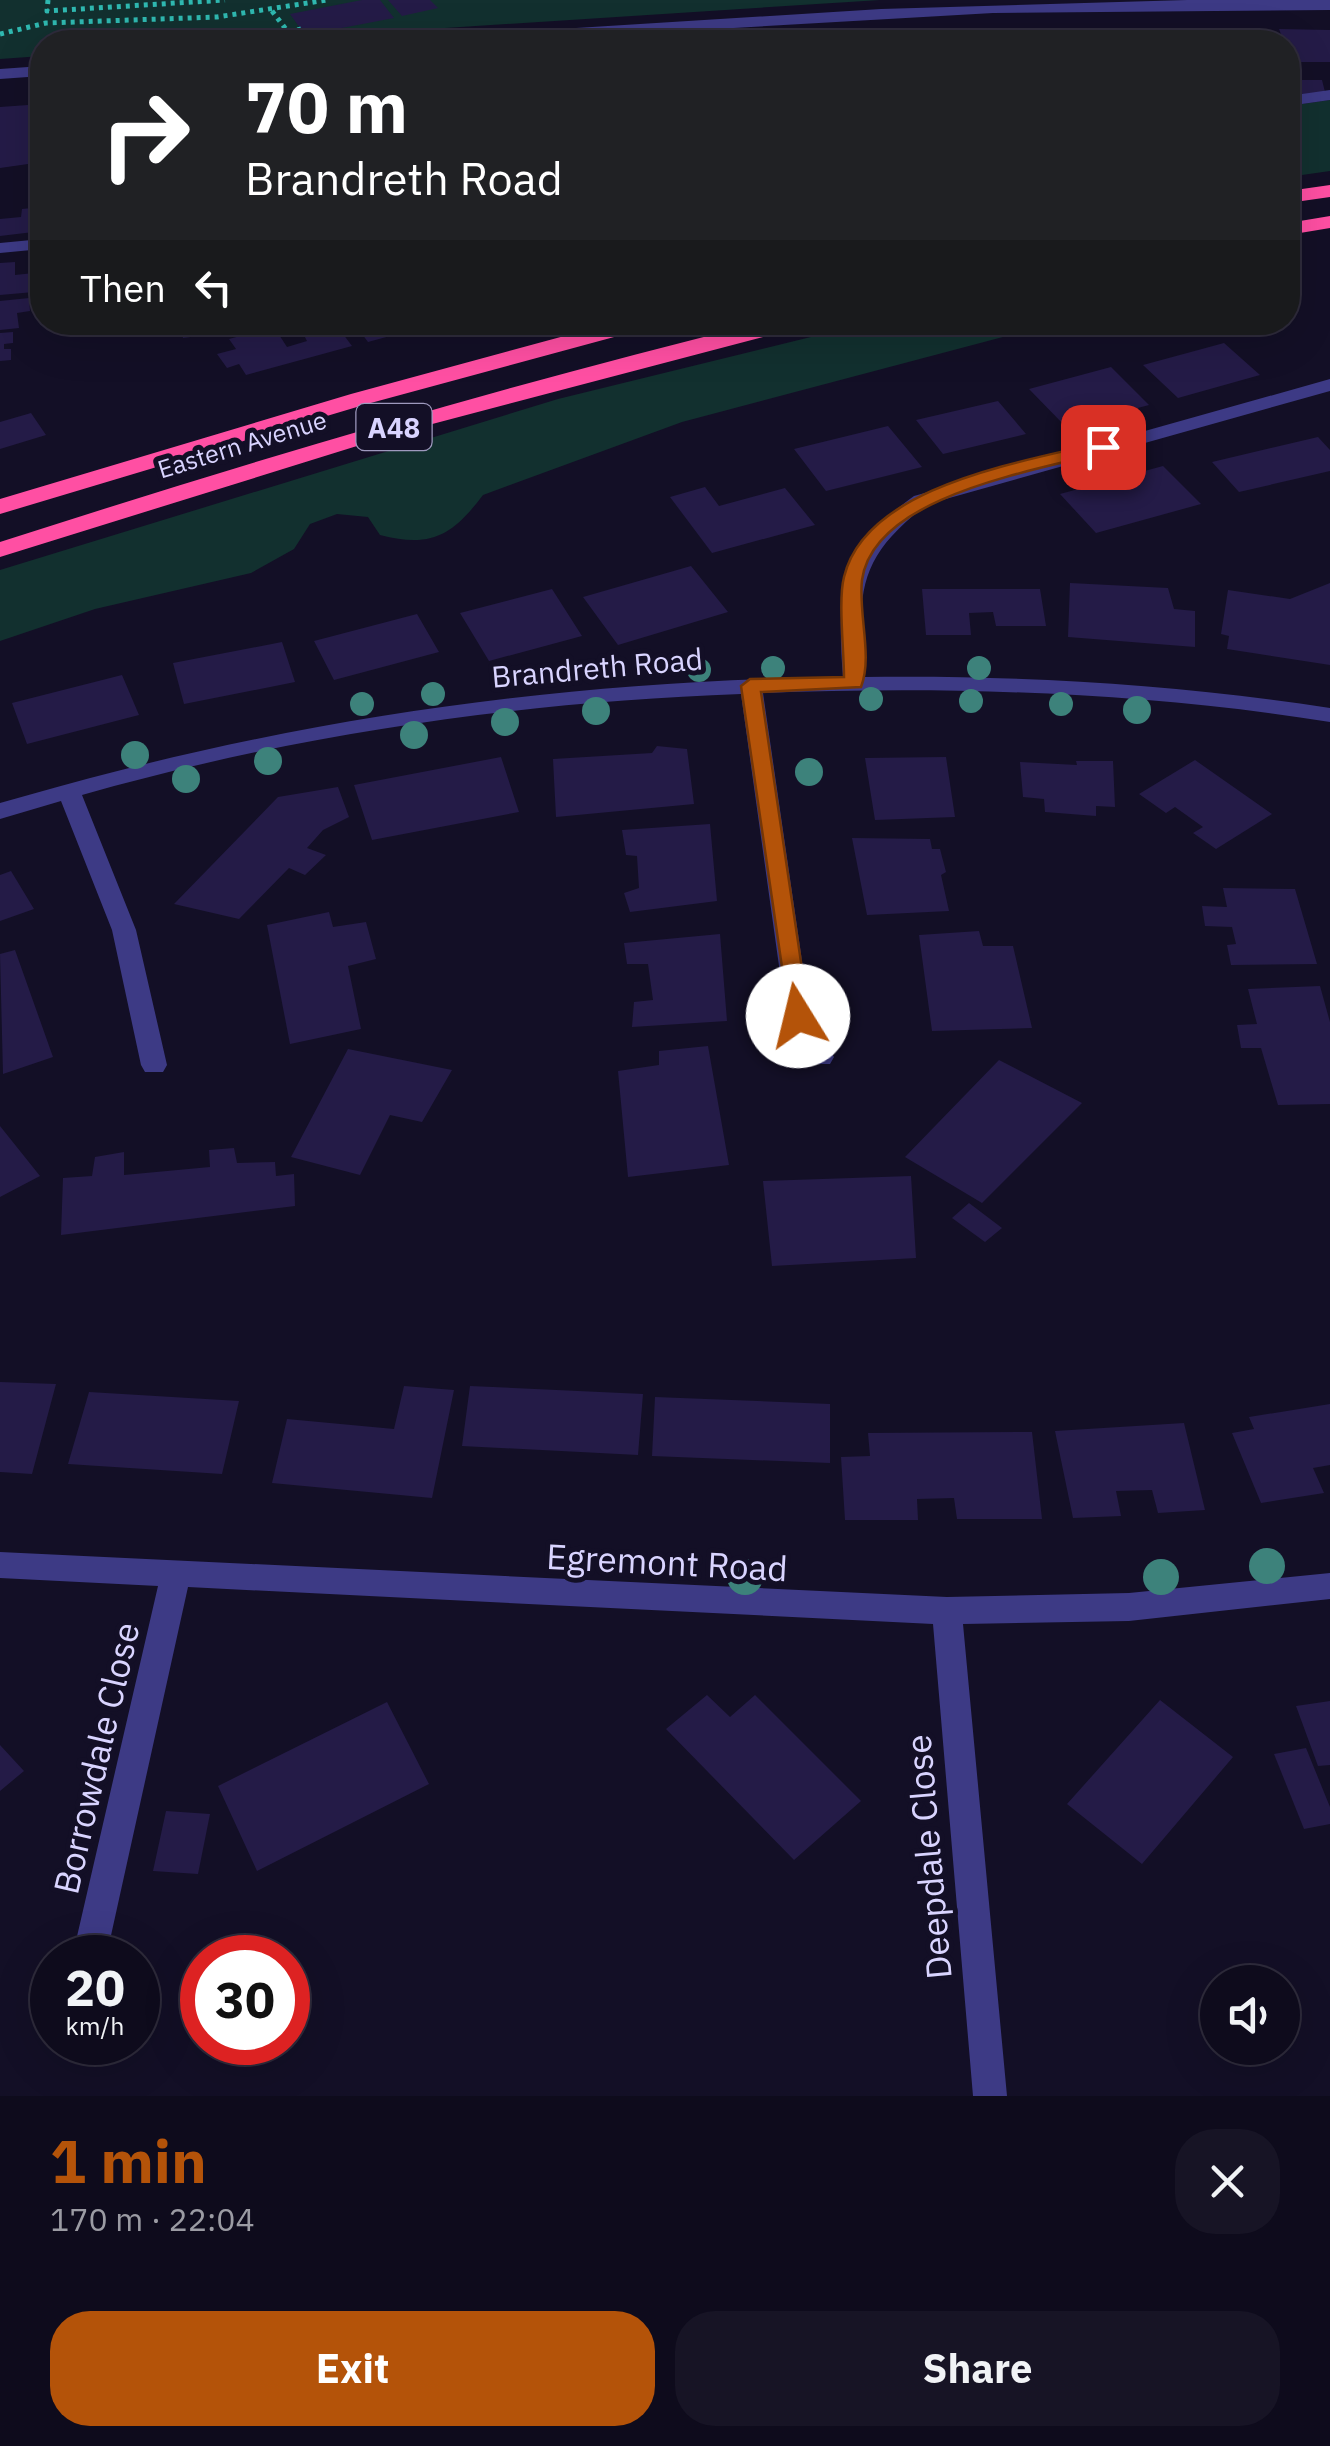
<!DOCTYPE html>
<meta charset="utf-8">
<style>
body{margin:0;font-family:"IBM Plex Sans",sans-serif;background:#171425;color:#f1f3f6;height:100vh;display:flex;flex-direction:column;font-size:38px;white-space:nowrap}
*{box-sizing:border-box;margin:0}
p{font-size:32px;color:#9b9ba3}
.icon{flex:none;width:55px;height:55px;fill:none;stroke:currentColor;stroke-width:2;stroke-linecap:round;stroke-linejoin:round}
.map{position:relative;height:2096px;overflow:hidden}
.side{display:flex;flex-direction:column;background:#0e0b1c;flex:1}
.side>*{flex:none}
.guide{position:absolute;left:30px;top:30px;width:1270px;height:305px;border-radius:40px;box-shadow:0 10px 40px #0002,0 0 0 2px #2e2b3b;background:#202124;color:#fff;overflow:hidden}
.buttons{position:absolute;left:1200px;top:1965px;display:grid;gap:20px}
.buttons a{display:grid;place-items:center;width:100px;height:100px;border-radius:50%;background:#0e0b1c;box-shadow:0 10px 40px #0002,0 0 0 2px #2e2b3b;font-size:50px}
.speed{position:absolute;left:30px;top:1935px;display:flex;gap:20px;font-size:50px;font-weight:700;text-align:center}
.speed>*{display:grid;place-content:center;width:130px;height:130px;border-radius:50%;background:#0e0b1c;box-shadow:0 10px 40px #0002,0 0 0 2px #2e2b3b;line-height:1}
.speed small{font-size:25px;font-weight:400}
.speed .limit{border:15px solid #d22;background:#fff;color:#111}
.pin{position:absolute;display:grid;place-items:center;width:85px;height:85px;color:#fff;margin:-42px;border-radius:20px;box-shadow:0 5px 15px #0006}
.me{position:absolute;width:110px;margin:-55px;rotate:351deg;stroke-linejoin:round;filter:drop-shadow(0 0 8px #0008)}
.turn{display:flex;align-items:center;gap:35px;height:210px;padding:0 50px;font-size:45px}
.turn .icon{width:130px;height:130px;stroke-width:2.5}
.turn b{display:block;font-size:70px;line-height:85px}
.then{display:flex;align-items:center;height:95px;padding:0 50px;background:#0003;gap:20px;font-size:38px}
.round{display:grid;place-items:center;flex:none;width:105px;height:105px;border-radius:40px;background:#171425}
.head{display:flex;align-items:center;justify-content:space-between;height:170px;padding:0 50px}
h1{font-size:60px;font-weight:700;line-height:75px;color:#b45309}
.button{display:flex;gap:20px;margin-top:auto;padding:20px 50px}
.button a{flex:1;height:115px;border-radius:40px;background:#b45309;color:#fff;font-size:40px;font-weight:700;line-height:115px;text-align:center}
.button a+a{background:#171425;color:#f1f3f6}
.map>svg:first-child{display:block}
.green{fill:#12302f}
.building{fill:#241b47}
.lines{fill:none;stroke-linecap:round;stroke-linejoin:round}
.path{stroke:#2fb8b0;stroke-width:5;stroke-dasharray:4 5;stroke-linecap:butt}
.minor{fill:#3d3a85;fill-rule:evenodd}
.highway{fill:#ff4fa3;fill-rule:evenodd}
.tree{fill:#3d827b}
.route{fill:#b45309;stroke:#753606;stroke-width:2.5}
.labels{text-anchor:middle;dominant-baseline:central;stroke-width:10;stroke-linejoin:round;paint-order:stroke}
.far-street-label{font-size:25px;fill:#d9d4ff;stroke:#130f26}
.shield{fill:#130f26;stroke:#9e99be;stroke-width:2.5}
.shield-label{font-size:28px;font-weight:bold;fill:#d9d4ff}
.street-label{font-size:30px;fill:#d9d4ff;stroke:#130f26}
.near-street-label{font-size:35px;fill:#d9d4ff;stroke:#130f26}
</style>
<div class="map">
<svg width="1330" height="2096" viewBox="0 0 1330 2096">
<rect width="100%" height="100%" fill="#130f26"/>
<path class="green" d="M0,0H880L229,42H42V56L0,59Z
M1330,100V171L1288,177V106Z
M872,322L1096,323L1076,333H1018L682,422L483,495C452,536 431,548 380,535L368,517L337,514L310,524L294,549L251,573L95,609L0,641V570L558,399Z"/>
<path class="building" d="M362,0H380L394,18L305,35L290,14Z
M388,0H430L438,8L402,16Z
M1267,29L1272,42H1196L1192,30Z
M1279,29L1330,30V62H1290L1288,42H1284Z
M1182,30L1186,42H1107L1102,31Z
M1091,32L1096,42H1015L1011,36Z
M1296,80H1322L1325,92L1300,95Z
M42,104V162L0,168V107Z
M42,207V231L0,236V219L21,217L22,209Z
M15,262V275L34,273V292L0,295V263Z
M29,298L30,311L17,313L19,328L0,330V301Z
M180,322H218L220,333L183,338Z
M353,322H434V324L368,342Z
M337,326L352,346L246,375L239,364L227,368L217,354L236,349L229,339L274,327L287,347L307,341L304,335Z
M13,332V343L4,344V349H11V360L0,361V333Z
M1224,343L1260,375L1178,398L1143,365Z
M1111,367L1149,405L1066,427L1029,389Z
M998,401L1026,434L943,454L916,420Z
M31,413L46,435L0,449V422Z
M888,426L922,467L826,491L794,449Z
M1318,437L1330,450V471L1239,492L1212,462Z
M1163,466L1201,504L1096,533L1060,494Z
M705,487L719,506L785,488L815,525L712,553L670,497Z
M691,566L728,612L618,645L583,597Z
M1070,583L1168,588L1174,609L1195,611V647L1068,637Z
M1330,583V665L1227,649L1229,636L1221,634L1228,590L1290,599Z
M552,589L582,636L489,661L460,613Z
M922,589H1040L1046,626H996L993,612L969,613L971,635H926Z
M417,614L439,652L334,680L314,641Z
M282,642L295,682L184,704L173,663Z
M122,675L139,715L27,744L12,703Z
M657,746L687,749L694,804L556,817L553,759L652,753Z
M501,757L519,812L372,840L354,785Z
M946,757L955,817L875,820L865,758Z
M1195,760L1272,814L1216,849L1193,833L1203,827L1175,807L1166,813L1139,794Z
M1076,761H1113L1115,807L1096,806V816L1045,812L1044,799L1023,797L1020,762L1077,765Z
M338,787L349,817L323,830L307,848L326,855L305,875L289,868L239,919L174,904L278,797Z
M710,824L717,901L630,912L624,893L639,888L637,856L626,855L622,830Z
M852,838L930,839L932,849H940L946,872L941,875L949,911L867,915Z
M11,871L34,909L0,921V875Z
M1223,888L1295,889L1317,964L1231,965L1227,945L1236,944L1232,927L1205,926L1202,906L1227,907Z
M329,912L333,927L366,922L376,959L348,966L361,1029L290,1044L267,925Z
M979,931L983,946H1013L1032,1028L932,1031L919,935Z
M720,934L727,1021L632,1027L634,1002L653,1000L648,964H627L624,943Z
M15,950L53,1057L3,1074L0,954Z
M1320,986L1330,1022V1104L1278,1105L1261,1048H1241L1237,1025L1257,1024L1248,989Z
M708,1046L729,1165L628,1177L618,1071L659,1065V1051Z
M348,1049L452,1070L422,1122L390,1115L360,1175L291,1157Z
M999,1060L1082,1103L982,1203L905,1157Z
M0,1126L40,1176L0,1197Z
M234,1148L237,1163L275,1162L276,1176L294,1174L295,1206L61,1235L63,1178L92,1176L95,1157L124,1152V1175L210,1167L209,1150Z
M911,1176L916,1258L772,1266L763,1181Z
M969,1203L1002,1228L985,1242L952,1218Z
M0,1382L56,1384L32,1474L0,1472Z
M404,1386L454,1390L432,1498L272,1483L287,1419L394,1429Z
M470,1386L643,1394L638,1455L462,1446Z
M89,1392L239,1401L222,1474L68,1464Z
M655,1397L830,1404V1463L652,1456Z
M1330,1404V1465L1313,1468L1324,1493L1261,1503L1232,1433L1254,1429L1249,1417Z
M1184,1423L1205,1510L1158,1513L1152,1490L1116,1491L1121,1516L1073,1518L1055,1431Z
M1032,1432L1042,1519H957L954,1498L917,1499L918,1520H845L841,1457L870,1456L868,1433Z
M707,1695L730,1717L755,1695L861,1801L794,1860L666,1729Z
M1160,1700L1233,1757L1142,1864L1067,1804Z
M1330,1701V1765L1318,1766L1296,1706Z
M387,1702L429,1784L257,1871L218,1786Z
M0,1745L24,1771L0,1791Z
M1306,1748L1330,1807V1824L1304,1829L1274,1754Z
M166,1811L210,1814L198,1874L153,1871Z"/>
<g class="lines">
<path class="path" d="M48,0L47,11L225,0
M272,11L288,32L301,29
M0,34L46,23L217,17L327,0"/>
<path class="minor" d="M1187,0H1330V10L993,13L491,42H425L433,37L881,9Z
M42,66V76L0,79V69Z
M1330,90V100L1288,106V96Z
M42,239V249L0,253V243Z
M1330,379V391L928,504C857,557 857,593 864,677C1020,675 1176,684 1330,708V722C1143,692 952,686 763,693L810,1016L834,1057L830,1064H812L786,1016L741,694C518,702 297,734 82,795L136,930L167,1065L163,1072H145L141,1065L112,930L61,801L0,819V803L25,796C296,718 561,681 843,677C836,592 842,548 914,496Z
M0,1552L947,1597L1129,1593L1330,1573V1599L1129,1621L963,1624L1007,2096H973L933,1624L188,1587L106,1958H72L158,1586L0,1578Z"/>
<path class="highway" d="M1330,185V197L1288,203V191Z
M1330,216V228L1288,235V223Z
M616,322H654L651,327L367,404L0,514V499L351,394Z
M764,322H804L801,327L402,432L0,557V542C252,461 506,385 764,322Z"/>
</g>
<g class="tree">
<circle cx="773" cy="668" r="12"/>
<circle cx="979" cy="668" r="12"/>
<circle cx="699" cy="670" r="12"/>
<circle cx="433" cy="694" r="12"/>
<circle cx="871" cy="699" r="12"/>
<circle cx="971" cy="701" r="12"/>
<circle cx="362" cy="704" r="12"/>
<circle cx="1061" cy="704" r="12"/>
<circle cx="1137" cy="710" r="14"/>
<circle cx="596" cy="711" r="14"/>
<circle cx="505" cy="722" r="14"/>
<circle cx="414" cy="735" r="14"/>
<circle cx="135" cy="755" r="14"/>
<circle cx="268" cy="761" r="14"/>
<circle cx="809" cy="772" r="14"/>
<circle cx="186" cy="779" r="14"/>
<circle cx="1267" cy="1566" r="18"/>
<circle cx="745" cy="1577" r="18"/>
<circle cx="1161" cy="1577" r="18"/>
</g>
<path class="route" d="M1103,442L1109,443V451C1041,470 874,494 862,580C858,613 873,657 861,687L761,692L809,1016L806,1022H790L741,686L750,679L844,677C844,651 838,600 844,577C866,485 1024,462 1103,442Z"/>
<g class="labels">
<g class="far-street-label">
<text transform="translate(242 444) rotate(-17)">Eastern Avenue</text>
</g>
<rect class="shield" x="356.5" y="404" width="75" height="46" rx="8"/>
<g class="shield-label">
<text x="394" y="427">A48</text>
</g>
<g class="street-label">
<text transform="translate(597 667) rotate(-5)">Brandreth Road</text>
</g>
<g class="near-street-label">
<text transform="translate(667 1562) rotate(3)">Egremont Road</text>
<text transform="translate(96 1758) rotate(-77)">Borrowdale Close</text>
<text transform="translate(928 1857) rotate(-95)">Deepdale Close</text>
</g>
</g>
</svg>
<div class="buttons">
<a><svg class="icon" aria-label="sound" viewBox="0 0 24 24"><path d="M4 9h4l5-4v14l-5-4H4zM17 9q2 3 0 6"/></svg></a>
</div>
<div class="speed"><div>20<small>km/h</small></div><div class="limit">30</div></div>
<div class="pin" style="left:1103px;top:447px;background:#d93025"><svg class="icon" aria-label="arrive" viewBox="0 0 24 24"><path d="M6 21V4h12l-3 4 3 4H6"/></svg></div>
<svg class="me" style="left:798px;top:1016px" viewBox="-20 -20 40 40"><circle r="19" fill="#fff"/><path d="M0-13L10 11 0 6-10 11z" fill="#b45309"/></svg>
<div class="guide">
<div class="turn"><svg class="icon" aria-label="right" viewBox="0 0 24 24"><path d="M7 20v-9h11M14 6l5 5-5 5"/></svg><div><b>70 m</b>Brandreth Road</div></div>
<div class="then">Then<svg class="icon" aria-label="left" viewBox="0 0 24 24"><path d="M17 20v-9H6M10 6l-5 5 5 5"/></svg></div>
</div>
</div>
<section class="side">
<div class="head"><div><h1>1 min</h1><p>170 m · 22:04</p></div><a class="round"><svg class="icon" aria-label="close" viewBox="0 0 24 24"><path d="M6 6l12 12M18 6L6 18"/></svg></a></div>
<div class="button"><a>Exit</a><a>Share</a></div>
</section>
